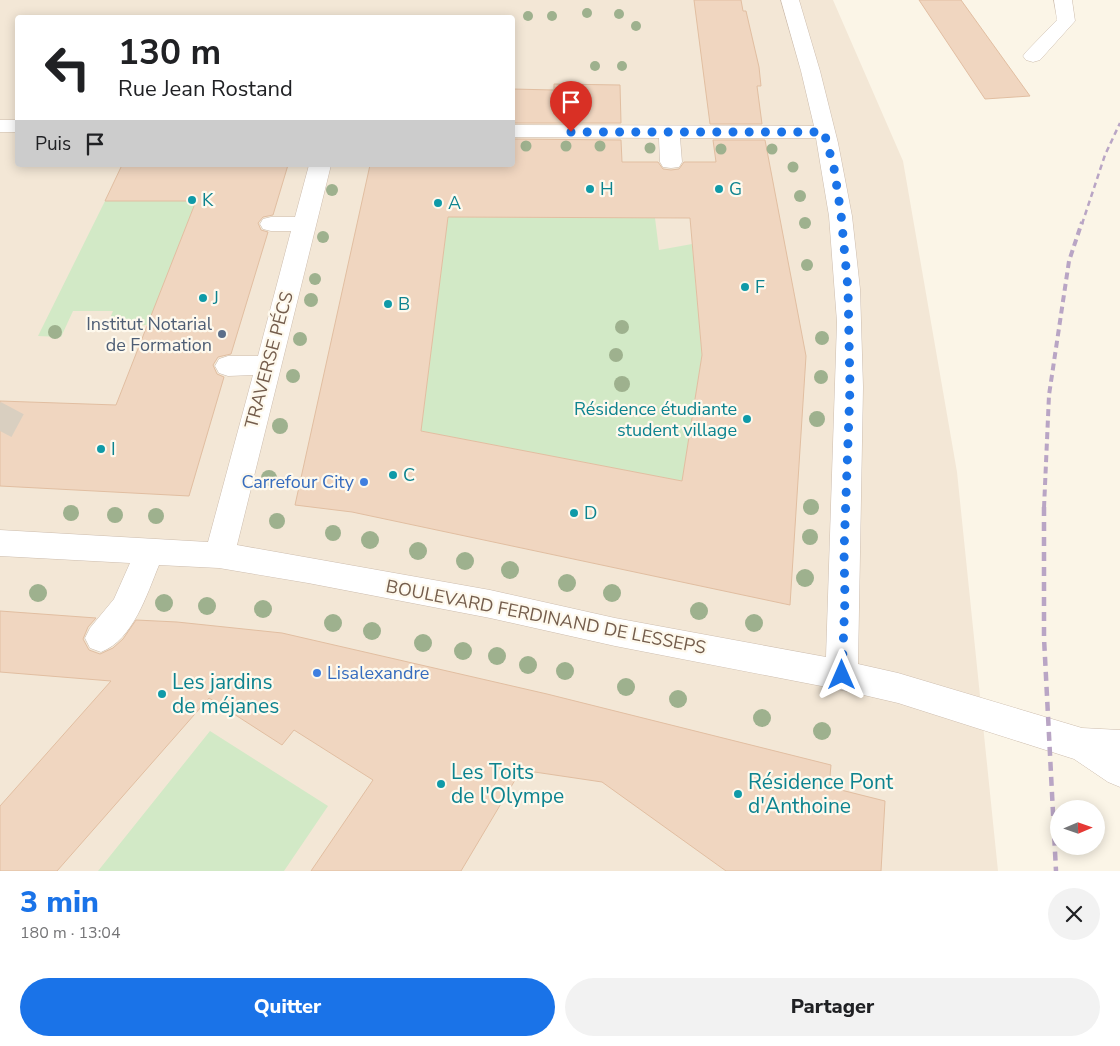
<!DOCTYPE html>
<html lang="fr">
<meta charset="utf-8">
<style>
body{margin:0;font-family:"Nunito Sans",sans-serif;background:#f2f2f2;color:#202124;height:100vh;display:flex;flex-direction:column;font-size:19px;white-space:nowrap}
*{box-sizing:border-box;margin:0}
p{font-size:16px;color:#757577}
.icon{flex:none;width:28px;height:28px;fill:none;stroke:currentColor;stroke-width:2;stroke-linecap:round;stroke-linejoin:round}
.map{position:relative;height:871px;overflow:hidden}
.drawer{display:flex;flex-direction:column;background:#fff;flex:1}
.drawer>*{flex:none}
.banner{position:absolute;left:15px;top:15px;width:500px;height:152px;border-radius:5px;box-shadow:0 2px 12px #0003;background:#fff;color:#202124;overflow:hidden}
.needle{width:32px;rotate:88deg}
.buttons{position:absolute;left:1050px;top:800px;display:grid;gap:10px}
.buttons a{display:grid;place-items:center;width:55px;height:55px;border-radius:50%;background:#fff;box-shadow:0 2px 12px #0003;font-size:25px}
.pin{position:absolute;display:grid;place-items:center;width:42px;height:42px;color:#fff;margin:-51px -21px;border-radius:50% 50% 50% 0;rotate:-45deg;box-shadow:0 0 5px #0007}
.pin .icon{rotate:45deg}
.me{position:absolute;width:55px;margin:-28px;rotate:0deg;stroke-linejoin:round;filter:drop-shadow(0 0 4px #0008)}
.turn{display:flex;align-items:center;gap:18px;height:105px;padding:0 20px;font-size:22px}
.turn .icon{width:65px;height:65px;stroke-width:2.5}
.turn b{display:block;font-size:35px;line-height:42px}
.then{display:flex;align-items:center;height:48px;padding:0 20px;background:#0003;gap:10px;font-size:19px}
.round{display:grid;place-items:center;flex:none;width:52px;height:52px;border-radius:26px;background:#f2f2f2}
.head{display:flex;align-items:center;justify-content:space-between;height:85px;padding:0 20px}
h1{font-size:30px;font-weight:800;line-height:38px;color:#1a73e8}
.cta{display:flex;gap:10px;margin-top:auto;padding:10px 20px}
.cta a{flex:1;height:58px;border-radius:30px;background:#1a73e8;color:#fff;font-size:20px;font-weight:800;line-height:58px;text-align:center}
.cta a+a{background:#f2f2f2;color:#202124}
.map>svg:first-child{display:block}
.residential{fill:#f3e7d6;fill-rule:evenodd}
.green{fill:#d2e9c6}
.building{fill:#f0d6c0;stroke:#e1bea1;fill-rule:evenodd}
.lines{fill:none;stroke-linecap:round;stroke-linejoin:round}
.minor-tunnel{stroke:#d9cfc0;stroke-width:26;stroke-dasharray:26 13;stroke-linecap:butt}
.minor-casing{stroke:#cdbdae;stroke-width:1}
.minor{fill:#fff;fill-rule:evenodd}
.rail-far2{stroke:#b9a5c5;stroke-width:2.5;stroke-dasharray:5.5 4;stroke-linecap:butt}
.rail-far1{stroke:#b9a5c5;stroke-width:4;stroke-dasharray:7 4.5;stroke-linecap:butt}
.rail{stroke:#b9a5c5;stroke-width:4.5;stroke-dasharray:9 6;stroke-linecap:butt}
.tree{fill:#9eb18e}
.route{stroke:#1a73e8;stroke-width:9;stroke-dasharray:0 16.2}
.culture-dot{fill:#0f9aa8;stroke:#fef9ed;stroke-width:2}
.service-dot{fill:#5c6f8a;stroke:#fef9ed;stroke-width:2}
.shop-dot{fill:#3f7fe0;stroke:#fef9ed;stroke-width:2}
.labels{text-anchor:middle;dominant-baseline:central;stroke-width:4.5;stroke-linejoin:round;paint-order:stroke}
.culture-label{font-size:18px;fill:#0d838f;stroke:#fef9ed;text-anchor:start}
.service-label{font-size:18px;fill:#4e5e75;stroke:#fef9ed;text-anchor:end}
.street-label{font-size:18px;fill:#745d4c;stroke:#fef9ed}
.shop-label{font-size:18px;fill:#366cbe;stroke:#fef9ed;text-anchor:end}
.near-culture-label{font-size:21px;fill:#0d838f;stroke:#fef9ed;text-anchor:start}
</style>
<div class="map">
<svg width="1120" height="871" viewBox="0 0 1120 871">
<rect width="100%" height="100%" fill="#fbf5e7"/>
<path class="residential" d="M0,0H833L903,161L957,472L998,871H0ZM18,18H512V165H18Z"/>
<path class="green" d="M105,201H196L149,322L147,325H107L113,311H73L61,337L38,336Z
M448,217L655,218L659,250L692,244L702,355L682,481L421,431Z
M210,731L328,806L284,871H98Z"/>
<path class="building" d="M694,0H741L743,11H746L759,67L761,86H757L762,124H710Z
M919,0H961L1030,96L985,99Z
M554,84L620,85L621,123H512V89L554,90Z
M512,139L621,140L622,162H658L663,169L671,170L679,169L684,162H716L713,140H765L806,356L790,605L352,512L295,505L370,165H512ZM448,217L690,218L702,355L682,481L421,431Z
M122,165H288L273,215L263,217L258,223L261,230L268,232L231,354L218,357L213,365L217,374L224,377L189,496L0,486V401L116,405L196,201H105Z
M0,611L96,618L88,627L83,639L89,650L100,654L113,648L123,639L136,620L177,622L282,633L547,694L831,765L829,787L885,801L881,871H726L602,782L521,770L461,871H311L373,780L294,730L282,745L209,698L57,871H0V806L111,681L0,672Z"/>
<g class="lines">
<path class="minor-tunnel" d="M0,431L16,401"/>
<g class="minor-casing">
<path id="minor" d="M781,0H799L820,71L838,143L852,216L860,289L863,387L858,664L898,673L1082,728L1120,730V787L1108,782L1074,759L898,703L842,690L615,646L490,618L308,583L219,568L159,565C147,594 133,640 101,652L90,648L85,638L90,628L114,599L130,563L0,556V530L208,542L253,375L228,376L219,373L215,366L219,359L228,356H258L291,231H271L263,229L260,224L263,219L271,217H295L309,165H331L237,545L490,590L615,618L826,657L837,322L829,216L816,138H680L682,162L679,167L671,168L663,167L660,162L659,138L512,137V125L814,126L801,71Z
M1054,0H1072L1075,21L1040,60L1033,62L1026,60L1023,56L1026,52L1057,20Z
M0,120H18V132H0Z"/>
</g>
<use href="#minor" class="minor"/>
<path class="rail-far2" d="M1082,224L1105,155L1120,123"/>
<path class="rail-far1" d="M1044,508L1049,395L1069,261L1082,222"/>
<path class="rail" d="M1044,507V638L1056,871"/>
</g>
<g class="tree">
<circle cx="587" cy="13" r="5"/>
<circle cx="619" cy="14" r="5"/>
<circle cx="528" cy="16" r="5"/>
<circle cx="552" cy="16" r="5"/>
<circle cx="636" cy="26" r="5"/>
<circle cx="595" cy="66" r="5"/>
<circle cx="622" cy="66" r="5"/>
<circle cx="526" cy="146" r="5.5"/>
<circle cx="566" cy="146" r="5.5"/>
<circle cx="600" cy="146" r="5.5"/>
<circle cx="650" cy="148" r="5.5"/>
<circle cx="721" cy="149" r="5.5"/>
<circle cx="772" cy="149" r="5.5"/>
<circle cx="793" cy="167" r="5.5"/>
<circle cx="332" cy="190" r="6"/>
<circle cx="800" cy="196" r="6"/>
<circle cx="805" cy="223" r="6"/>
<circle cx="323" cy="237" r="6"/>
<circle cx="807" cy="265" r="6"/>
<circle cx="315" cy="279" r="6"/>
<circle cx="311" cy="300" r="7"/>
<circle cx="622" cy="327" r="7"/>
<circle cx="55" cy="332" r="7"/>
<circle cx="822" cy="338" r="7"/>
<circle cx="300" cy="339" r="7"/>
<circle cx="616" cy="355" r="7"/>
<circle cx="293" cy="376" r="7"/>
<circle cx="821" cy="377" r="7"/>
<circle cx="622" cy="384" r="8"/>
<circle cx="817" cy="419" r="8"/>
<circle cx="280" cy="426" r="8"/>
<circle cx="269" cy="478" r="8"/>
<circle cx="811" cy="507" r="8"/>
<circle cx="71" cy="513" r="8"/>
<circle cx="115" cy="515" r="8"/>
<circle cx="156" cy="516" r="8"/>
<circle cx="277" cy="521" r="8"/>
<circle cx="333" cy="533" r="8"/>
<circle cx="810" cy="537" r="8"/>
<circle cx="370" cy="540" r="9"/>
<circle cx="418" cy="551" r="9"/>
<circle cx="465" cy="561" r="9"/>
<circle cx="510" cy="570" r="9"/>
<circle cx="805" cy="578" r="9"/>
<circle cx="567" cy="583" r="9"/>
<circle cx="38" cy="593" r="9"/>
<circle cx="612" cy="593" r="9"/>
<circle cx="164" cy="603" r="9"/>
<circle cx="207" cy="606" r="9"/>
<circle cx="263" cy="609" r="9"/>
<circle cx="699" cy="611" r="9"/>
<circle cx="333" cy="623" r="9"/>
<circle cx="754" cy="623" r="9"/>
<circle cx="372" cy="631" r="9"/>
<circle cx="423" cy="643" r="9"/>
<circle cx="463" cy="651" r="9"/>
<circle cx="497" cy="656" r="9"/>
<circle cx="528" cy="665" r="9"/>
<circle cx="565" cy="671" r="9"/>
<circle cx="626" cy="687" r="9"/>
<circle cx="678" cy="699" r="9"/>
<circle cx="762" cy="718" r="9"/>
<circle cx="822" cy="731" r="9"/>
</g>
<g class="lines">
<path class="route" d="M571,132H824L834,168L841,214L848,289L850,387L844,552L845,598L842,675"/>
</g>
<g class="culture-dot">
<circle cx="590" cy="189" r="5"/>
<circle cx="719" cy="189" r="5"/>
<circle cx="192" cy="200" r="5"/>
<circle cx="438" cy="203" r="5"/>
<circle cx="745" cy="287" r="5"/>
<circle cx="203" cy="298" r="5"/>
<circle cx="388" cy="304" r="5"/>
<circle cx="747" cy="419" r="5"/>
<circle cx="101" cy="449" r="5"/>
<circle cx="393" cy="475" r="5"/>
<circle cx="574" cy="513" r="5"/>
<circle cx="162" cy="694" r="5"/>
<circle cx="441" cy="784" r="5"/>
<circle cx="738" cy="794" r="5"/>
</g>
<circle class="service-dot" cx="222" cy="334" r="5"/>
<g class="shop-dot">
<circle cx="364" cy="482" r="5"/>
<circle cx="317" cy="673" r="5"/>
</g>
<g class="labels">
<g class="culture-label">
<text x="600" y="189">H</text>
<text x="729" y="189">G</text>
<text x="202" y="200">K</text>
<text x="448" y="203">A</text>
<text x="755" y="287">F</text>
<text x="213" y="298">J</text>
<text x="398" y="304">B</text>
<text x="737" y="409" text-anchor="end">Résidence étudiante<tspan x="737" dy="21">student village</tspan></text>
<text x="111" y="449">I</text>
<text x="403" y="475">C</text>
<text x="584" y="513">D</text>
</g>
<g class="service-label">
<text x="212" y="324">Institut Notarial<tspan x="212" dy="21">de Formation</tspan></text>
</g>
<g class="street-label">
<text transform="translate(269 360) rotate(-75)">TRAVERSE PÉCS</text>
<text transform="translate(546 617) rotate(11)">BOULEVARD FERDINAND DE LESSEPS</text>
</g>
<g class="shop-label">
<text x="354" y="482">Carrefour City</text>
<text x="327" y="673" text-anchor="start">Lisalexandre</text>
</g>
<g class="near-culture-label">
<text x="172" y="682">Les jardins<tspan x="172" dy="24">de méjanes</tspan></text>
<text x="451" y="772">Les Toits<tspan x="451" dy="24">de l'Olympe</tspan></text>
<text x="748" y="782">Résidence Pont<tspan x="748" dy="24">d'Anthoine</tspan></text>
</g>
</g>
</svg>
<div class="buttons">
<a><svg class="needle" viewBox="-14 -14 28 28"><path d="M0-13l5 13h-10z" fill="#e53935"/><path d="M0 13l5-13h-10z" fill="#757577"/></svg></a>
</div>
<div class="pin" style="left:571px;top:132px;background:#d93025"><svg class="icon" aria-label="arrive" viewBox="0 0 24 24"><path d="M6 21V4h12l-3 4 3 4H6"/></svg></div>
<svg class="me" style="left:842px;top:675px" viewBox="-20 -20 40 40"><path d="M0-17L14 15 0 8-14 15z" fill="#1a73e8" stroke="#fff" stroke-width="4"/></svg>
<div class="banner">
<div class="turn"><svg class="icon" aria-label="left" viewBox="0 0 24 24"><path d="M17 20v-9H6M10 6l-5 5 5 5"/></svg><div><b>130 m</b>Rue Jean Rostand</div></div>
<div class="then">Puis<svg class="icon" aria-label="arrive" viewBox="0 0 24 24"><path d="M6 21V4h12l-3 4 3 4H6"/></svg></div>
</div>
</div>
<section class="drawer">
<div class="head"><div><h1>3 min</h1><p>180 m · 13:04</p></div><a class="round"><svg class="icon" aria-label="close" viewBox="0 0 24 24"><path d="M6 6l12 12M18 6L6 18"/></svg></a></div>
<div class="cta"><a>Quitter</a><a>Partager</a></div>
</section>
